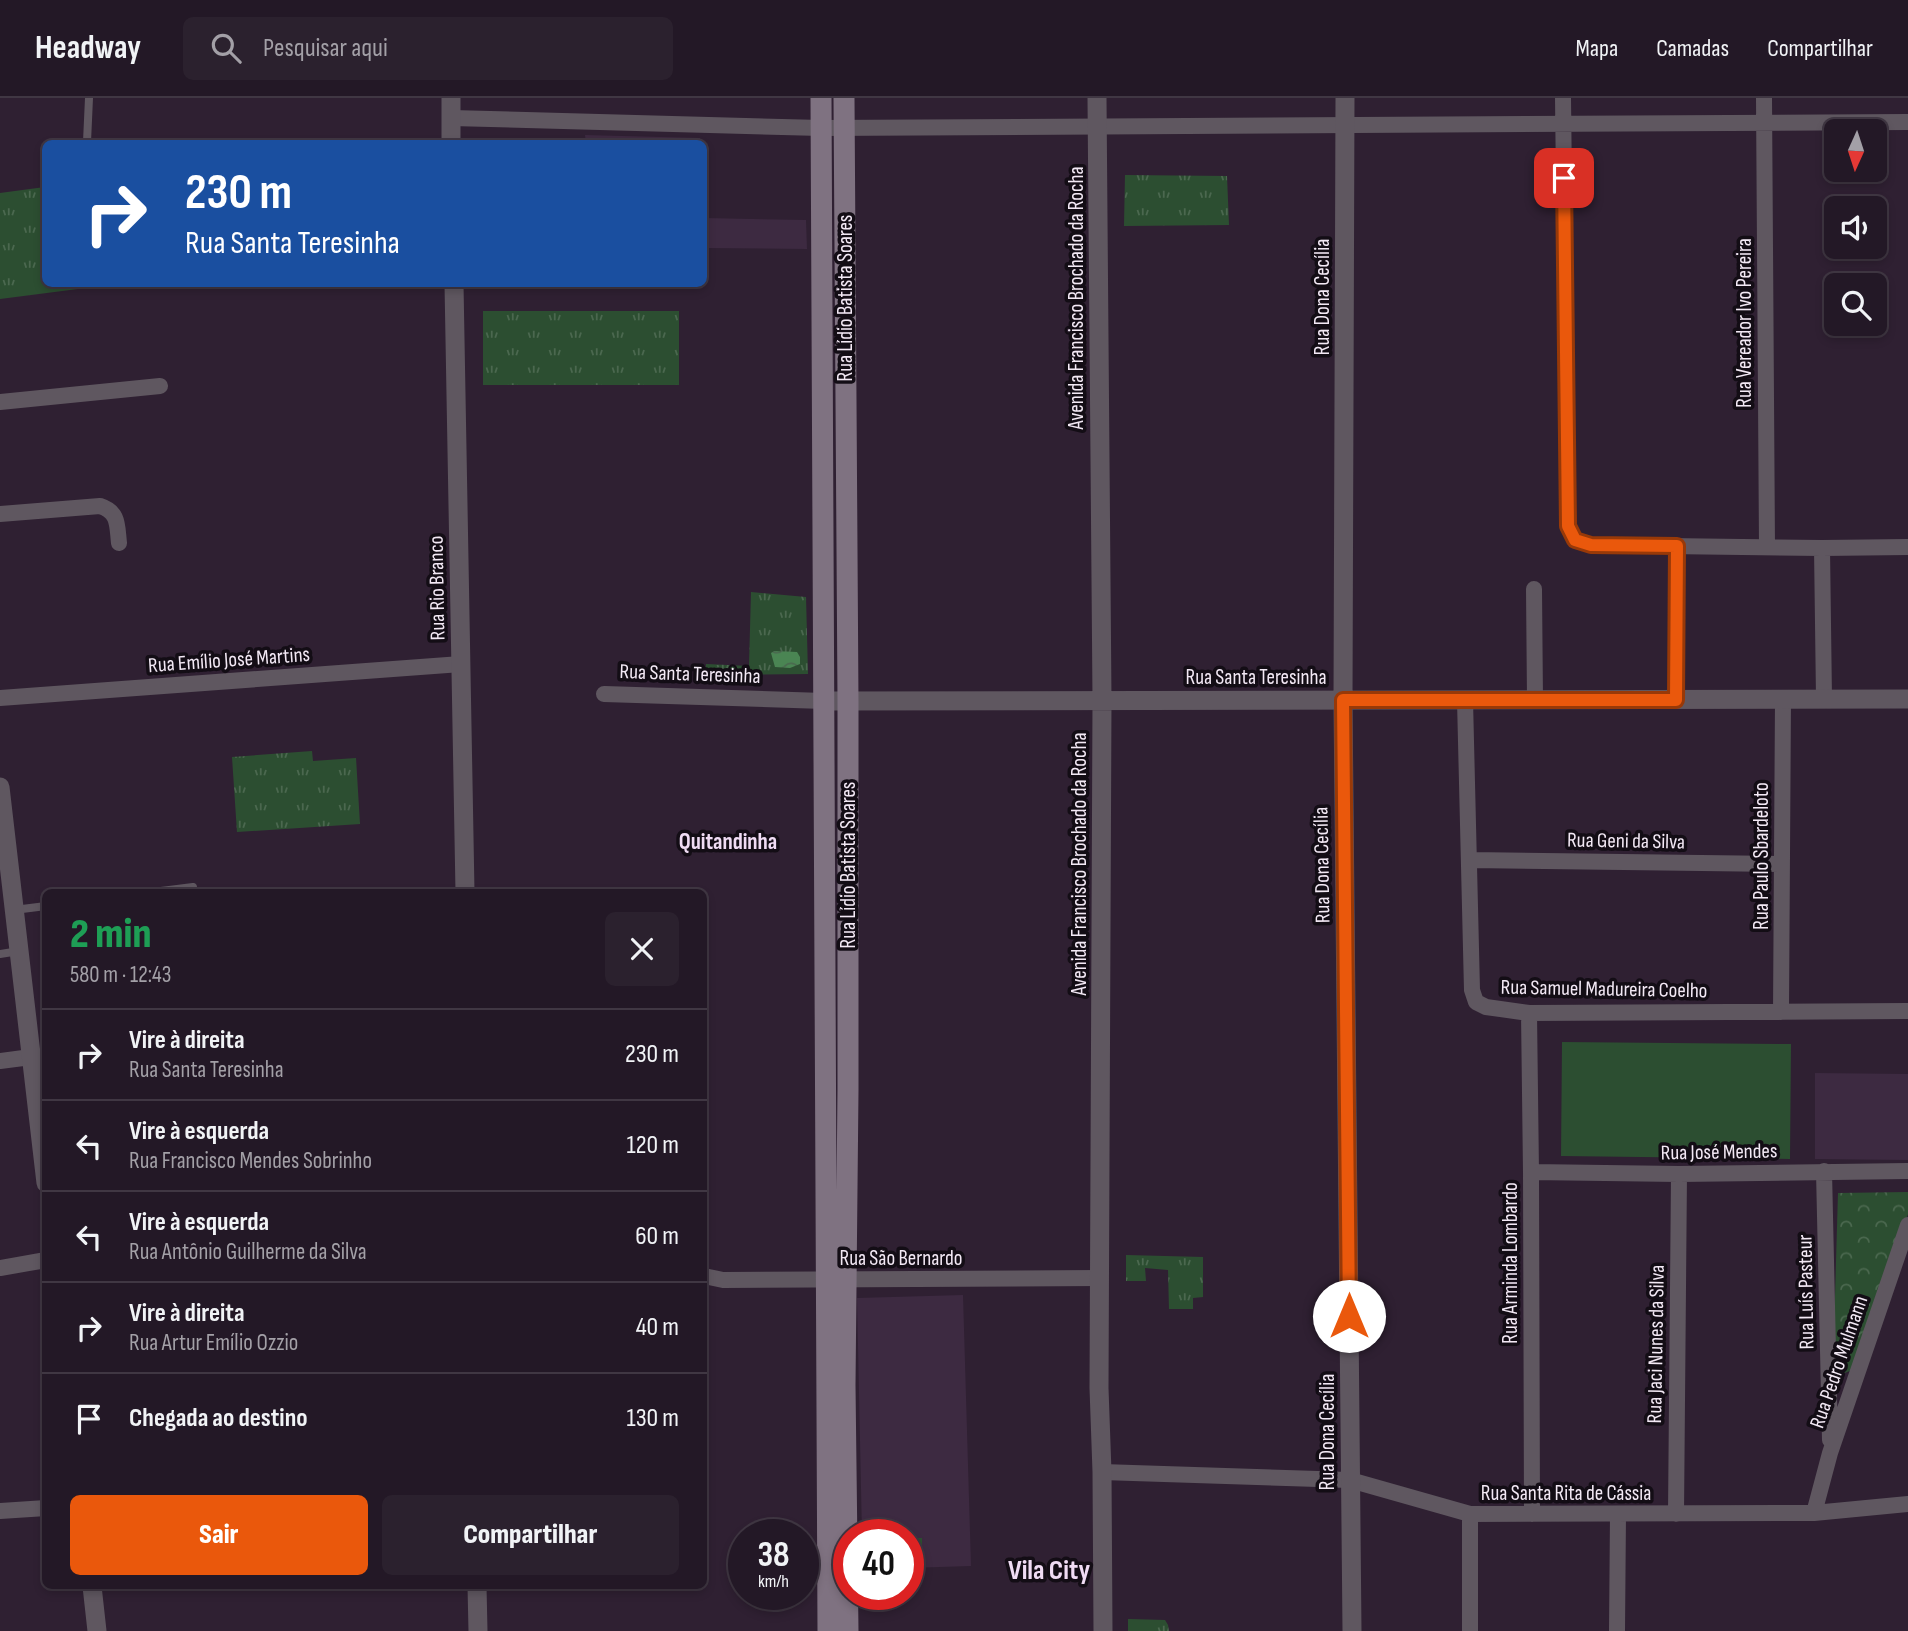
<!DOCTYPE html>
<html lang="pt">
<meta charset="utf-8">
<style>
body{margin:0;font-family:"Sofia Sans Condensed",sans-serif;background:#2b212e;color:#f1f3f6;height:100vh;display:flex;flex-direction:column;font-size:26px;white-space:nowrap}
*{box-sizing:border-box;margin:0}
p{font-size:23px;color:#a3a0a7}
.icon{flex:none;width:38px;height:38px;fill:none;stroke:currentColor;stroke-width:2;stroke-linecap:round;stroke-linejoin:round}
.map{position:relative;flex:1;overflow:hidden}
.panel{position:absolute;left:42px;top:791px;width:665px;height:700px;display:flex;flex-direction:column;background:#231826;border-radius:10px;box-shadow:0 4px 10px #0003,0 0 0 2px #403743}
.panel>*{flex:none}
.hud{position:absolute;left:42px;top:42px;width:665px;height:147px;border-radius:10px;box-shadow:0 4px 10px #0003,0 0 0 2px #403743;background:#1a4fa0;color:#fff;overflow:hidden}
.needle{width:46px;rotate:183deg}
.fabs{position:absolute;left:1824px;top:21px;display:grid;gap:14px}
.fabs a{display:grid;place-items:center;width:63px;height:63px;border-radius:10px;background:#231826;box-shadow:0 4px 10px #0003,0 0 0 2px #403743;font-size:35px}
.speed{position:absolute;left:728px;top:1421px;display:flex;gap:14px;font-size:35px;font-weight:700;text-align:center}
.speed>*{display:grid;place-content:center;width:91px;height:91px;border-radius:50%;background:#231826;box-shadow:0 4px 10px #0003,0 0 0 2px #403743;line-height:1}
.speed small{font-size:18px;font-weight:400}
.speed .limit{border:10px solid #d22;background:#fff;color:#111}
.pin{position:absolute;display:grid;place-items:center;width:60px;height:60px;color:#fff;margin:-30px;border-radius:14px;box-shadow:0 4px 10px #0006}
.me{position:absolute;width:77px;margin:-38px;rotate:0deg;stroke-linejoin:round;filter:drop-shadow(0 0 5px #0008)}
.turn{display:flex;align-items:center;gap:24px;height:147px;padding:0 28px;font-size:32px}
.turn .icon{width:91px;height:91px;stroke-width:2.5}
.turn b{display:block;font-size:49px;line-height:60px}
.round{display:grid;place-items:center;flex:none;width:74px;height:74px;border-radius:10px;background:#2b212e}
.headline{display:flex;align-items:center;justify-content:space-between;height:119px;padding:0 28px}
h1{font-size:42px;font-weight:800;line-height:52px;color:#1e9e55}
.button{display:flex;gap:14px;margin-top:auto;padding:14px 28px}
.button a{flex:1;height:80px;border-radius:10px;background:#ea580c;color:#fff;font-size:28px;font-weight:800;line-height:80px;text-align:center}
.button a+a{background:#2b212e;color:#f1f3f6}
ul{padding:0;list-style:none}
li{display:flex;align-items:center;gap:21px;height:91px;padding:0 28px;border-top:2px solid #403743}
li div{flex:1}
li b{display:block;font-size:26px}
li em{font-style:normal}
header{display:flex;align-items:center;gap:42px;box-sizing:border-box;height:98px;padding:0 35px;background:#231826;border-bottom:2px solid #403743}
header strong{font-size:33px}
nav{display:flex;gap:38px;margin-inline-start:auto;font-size:24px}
.search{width:490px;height:63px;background:#2b212e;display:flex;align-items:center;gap:18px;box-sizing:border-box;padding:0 24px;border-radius:10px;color:#a3a0a7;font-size:26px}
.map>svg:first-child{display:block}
.built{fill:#3d2a41}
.grass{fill:url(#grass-tufts)}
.park{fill:url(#park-crowns)}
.garden{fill:#2c4e31}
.water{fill:url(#water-waves)}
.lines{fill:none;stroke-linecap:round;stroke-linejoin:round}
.service{stroke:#5f5760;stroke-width:8}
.minor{stroke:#5f5760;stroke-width:16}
.tertiary{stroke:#5f5760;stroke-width:19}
.secondary{stroke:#7f7281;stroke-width:21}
.route-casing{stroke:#983908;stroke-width:18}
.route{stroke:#ea580c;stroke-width:12}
.labels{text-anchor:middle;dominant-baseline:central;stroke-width:7;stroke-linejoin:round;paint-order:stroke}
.street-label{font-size:21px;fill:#f3e9f5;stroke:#130d15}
.neighbourhood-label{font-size:23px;font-weight:bold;fill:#f0dcf4;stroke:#130d15}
.district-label{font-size:28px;font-weight:bold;fill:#f0dcf4;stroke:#130d15}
</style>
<header>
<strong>Headway</strong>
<div class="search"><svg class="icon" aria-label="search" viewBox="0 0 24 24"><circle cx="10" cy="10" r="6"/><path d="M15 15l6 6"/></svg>Pesquisar aqui</div>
<nav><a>Mapa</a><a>Camadas</a><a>Compartilhar</a></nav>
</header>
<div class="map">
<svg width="1908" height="1533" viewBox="0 0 1908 1533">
<defs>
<pattern id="grass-tufts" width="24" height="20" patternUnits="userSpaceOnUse" patternTransform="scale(1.75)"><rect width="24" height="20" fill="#2c4e31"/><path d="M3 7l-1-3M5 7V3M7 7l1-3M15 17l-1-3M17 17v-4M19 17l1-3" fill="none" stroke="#4b684f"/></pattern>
<pattern id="park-crowns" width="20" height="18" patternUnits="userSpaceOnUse" patternTransform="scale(1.75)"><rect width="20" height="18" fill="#2c4e31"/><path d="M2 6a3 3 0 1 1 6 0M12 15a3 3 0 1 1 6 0" fill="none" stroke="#4b684f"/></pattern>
<pattern id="water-waves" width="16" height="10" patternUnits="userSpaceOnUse" patternTransform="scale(1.75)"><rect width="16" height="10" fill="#4a8553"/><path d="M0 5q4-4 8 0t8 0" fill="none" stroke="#4a694f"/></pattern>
</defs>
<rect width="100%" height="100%" fill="#2f2032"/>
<path class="built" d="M585,37L700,40V45H586Z
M704,120L806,122L807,151L704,150Z
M1815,975L1908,976V1062L1815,1061Z
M963,1197L971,1468L908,1470V1437H862L857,1200Z"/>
<path class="grass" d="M1125,77L1227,78L1229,127L1124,128Z
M45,89L46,186H101V188L0,201V95Z
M483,213H679V287H483Z
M751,494L806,499L808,576L705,577L706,566L749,568Z
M312,653L313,663L356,660L360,726L237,734L232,659Z
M1126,1157L1203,1159V1199L1193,1200V1211H1169L1168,1172L1145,1170L1146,1183H1126Z
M1128,1521L1165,1522L1168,1527L1169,1533H1128Z"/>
<path class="park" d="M1908,1094V1116L1855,1271L1842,1276L1833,1268L1838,1095Z"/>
<path class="garden" d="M1562,944L1791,946L1790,1061L1561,1058Z
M908,1440H922V1465H908Z"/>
<path class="water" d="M774,553L797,554L800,559V566L790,570L775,569L771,555Z"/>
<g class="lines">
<path class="service" d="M87,44L89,0
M153,794L193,789
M14,812L46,808
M0,856L19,853"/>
<path class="minor" d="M1563,0L1568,428L1575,442L1591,447L1822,450L1908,449
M1764,0L1767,449
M451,20L821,30L1908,24
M0,304L160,288
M0,416L100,408C119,414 117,427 119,445
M1822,450L1824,601
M1534,491L1535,602
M604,596L824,603
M0,600L461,566
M1465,602L1472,892L1476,904L1486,909L1529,915L1908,913
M1676,602L1677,448
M1470,762L1782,766
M1781,914L1783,601
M1529,915L1531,1074L1532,1416
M0,963L31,959
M1824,1073L1830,1342
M1531,1074L1679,1076L1908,1073
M0,1170L46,1162
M704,1178L723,1182L1100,1180
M1102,1374L1350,1382L1470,1416L1814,1415L1908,1406
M0,1413L46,1410
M1814,1415L1830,1355L1908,1127
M1470,1416V1533
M1676,1416L1679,1076
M1617,1533L1618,1416"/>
<path class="tertiary" d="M451,0V46
M1097,0L1102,602L1099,1290L1102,1374L1103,1533
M1345,0L1343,602L1352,1533
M454,186L465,794
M824,603L1908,601
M0,689L46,1085
M92,1488L97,1533
M477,1488L478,1533"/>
<path class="secondary" d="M821,0L828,1533
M844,0L848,603V992L845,1287L848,1533"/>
</g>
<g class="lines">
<g class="route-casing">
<path id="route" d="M1349,1218L1343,602H1676L1677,448L1591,447L1575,442L1568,428L1564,80"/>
</g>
<use href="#route" class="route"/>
</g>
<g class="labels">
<g class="street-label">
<text transform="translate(1322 199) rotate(-90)">Rua Dona Cecília</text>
<text transform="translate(845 200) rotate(-90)">Rua Lídio Batista Soares</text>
<text transform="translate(1076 200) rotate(-90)">Avenida Francisco Brochado da Rocha</text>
<text transform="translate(1744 225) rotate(-90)">Rua Vereador Ivo Pereira</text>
<text transform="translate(437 490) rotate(-91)">Rua Rio Branco</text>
<text transform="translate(229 562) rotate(-4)">Rua Emílio José Martins</text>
<text transform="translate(690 576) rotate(2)">Rua Santa Teresinha</text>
<text x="1256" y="579">Rua Santa Teresinha</text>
<text transform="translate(1626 743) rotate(1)">Rua Geni da Silva</text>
<text transform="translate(1761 758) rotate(-90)">Rua Paulo Sbardeloto</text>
<text transform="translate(1079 766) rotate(-90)">Avenida Francisco Brochado da Rocha</text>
<text transform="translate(848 767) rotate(-90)">Rua Lídio Batista Soares</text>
<text transform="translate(1322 767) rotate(-91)">Rua Dona Cecília</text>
<text transform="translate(1604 891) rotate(1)">Rua Samuel Madureira Coelho</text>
<text transform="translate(1719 1054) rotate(-1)">Rua José Mendes</text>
<text x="901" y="1160">Rua São Bernardo</text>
<text transform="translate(1510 1165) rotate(-90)">Rua Arminda Lombardo</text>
<text transform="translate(1806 1194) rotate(-91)">Rua Luís Pasteur</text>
<text transform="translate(1656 1246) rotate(-89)">Rua Jaci Nunes da Silva</text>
<text transform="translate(1839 1264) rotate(-71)">Rua Pedro Mulmann</text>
<text transform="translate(1327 1334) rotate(-90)">Rua Dona Cecília</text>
<text x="1566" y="1395">Rua Santa Rita de Cássia</text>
</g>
<g class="neighbourhood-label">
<text x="728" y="744">Quitandinha</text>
</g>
<g class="district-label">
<text x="1049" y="1472">Vila City</text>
</g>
</g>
</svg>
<div class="fabs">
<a><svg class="needle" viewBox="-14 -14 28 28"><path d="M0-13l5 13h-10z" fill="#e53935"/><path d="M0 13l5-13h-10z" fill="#a3a0a7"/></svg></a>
<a><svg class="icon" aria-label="sound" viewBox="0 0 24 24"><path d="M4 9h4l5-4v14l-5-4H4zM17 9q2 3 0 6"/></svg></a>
<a><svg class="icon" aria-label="search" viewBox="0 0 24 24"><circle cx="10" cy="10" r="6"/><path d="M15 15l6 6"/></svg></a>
</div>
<div class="speed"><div>38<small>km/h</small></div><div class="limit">40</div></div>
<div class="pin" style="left:1564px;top:80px;background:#d93025"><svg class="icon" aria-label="arrive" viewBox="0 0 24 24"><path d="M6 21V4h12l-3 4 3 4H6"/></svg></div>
<svg class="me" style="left:1349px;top:1218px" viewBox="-20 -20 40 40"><circle r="19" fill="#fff"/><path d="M0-13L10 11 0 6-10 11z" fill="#ea580c"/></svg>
<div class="hud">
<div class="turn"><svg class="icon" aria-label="right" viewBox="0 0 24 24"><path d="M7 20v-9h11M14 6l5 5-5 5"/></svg><div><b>230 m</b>Rua Santa Teresinha</div></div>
</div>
<section class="panel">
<div class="headline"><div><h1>2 min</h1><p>580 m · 12:43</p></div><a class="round"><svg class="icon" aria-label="close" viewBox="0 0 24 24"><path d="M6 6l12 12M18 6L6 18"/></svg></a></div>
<ul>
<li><svg class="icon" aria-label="right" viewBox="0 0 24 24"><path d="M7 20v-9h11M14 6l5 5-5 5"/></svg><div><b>Vire à direita</b><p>Rua Santa Teresinha</p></div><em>230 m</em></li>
<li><svg class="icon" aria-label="left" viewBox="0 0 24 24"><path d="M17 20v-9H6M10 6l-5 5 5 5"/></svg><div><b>Vire à esquerda</b><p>Rua Francisco Mendes Sobrinho</p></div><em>120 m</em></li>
<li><svg class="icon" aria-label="left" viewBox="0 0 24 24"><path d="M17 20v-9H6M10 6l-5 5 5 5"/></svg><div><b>Vire à esquerda</b><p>Rua Antônio Guilherme da Silva</p></div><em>60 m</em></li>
<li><svg class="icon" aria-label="right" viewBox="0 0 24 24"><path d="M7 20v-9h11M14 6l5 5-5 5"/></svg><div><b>Vire à direita</b><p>Rua Artur Emílio Ozzio</p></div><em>40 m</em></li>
<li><svg class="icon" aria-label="arrive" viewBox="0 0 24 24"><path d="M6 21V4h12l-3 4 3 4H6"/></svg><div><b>Chegada ao destino</b></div><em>130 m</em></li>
</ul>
<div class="button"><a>Sair</a><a>Compartilhar</a></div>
</section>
</div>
